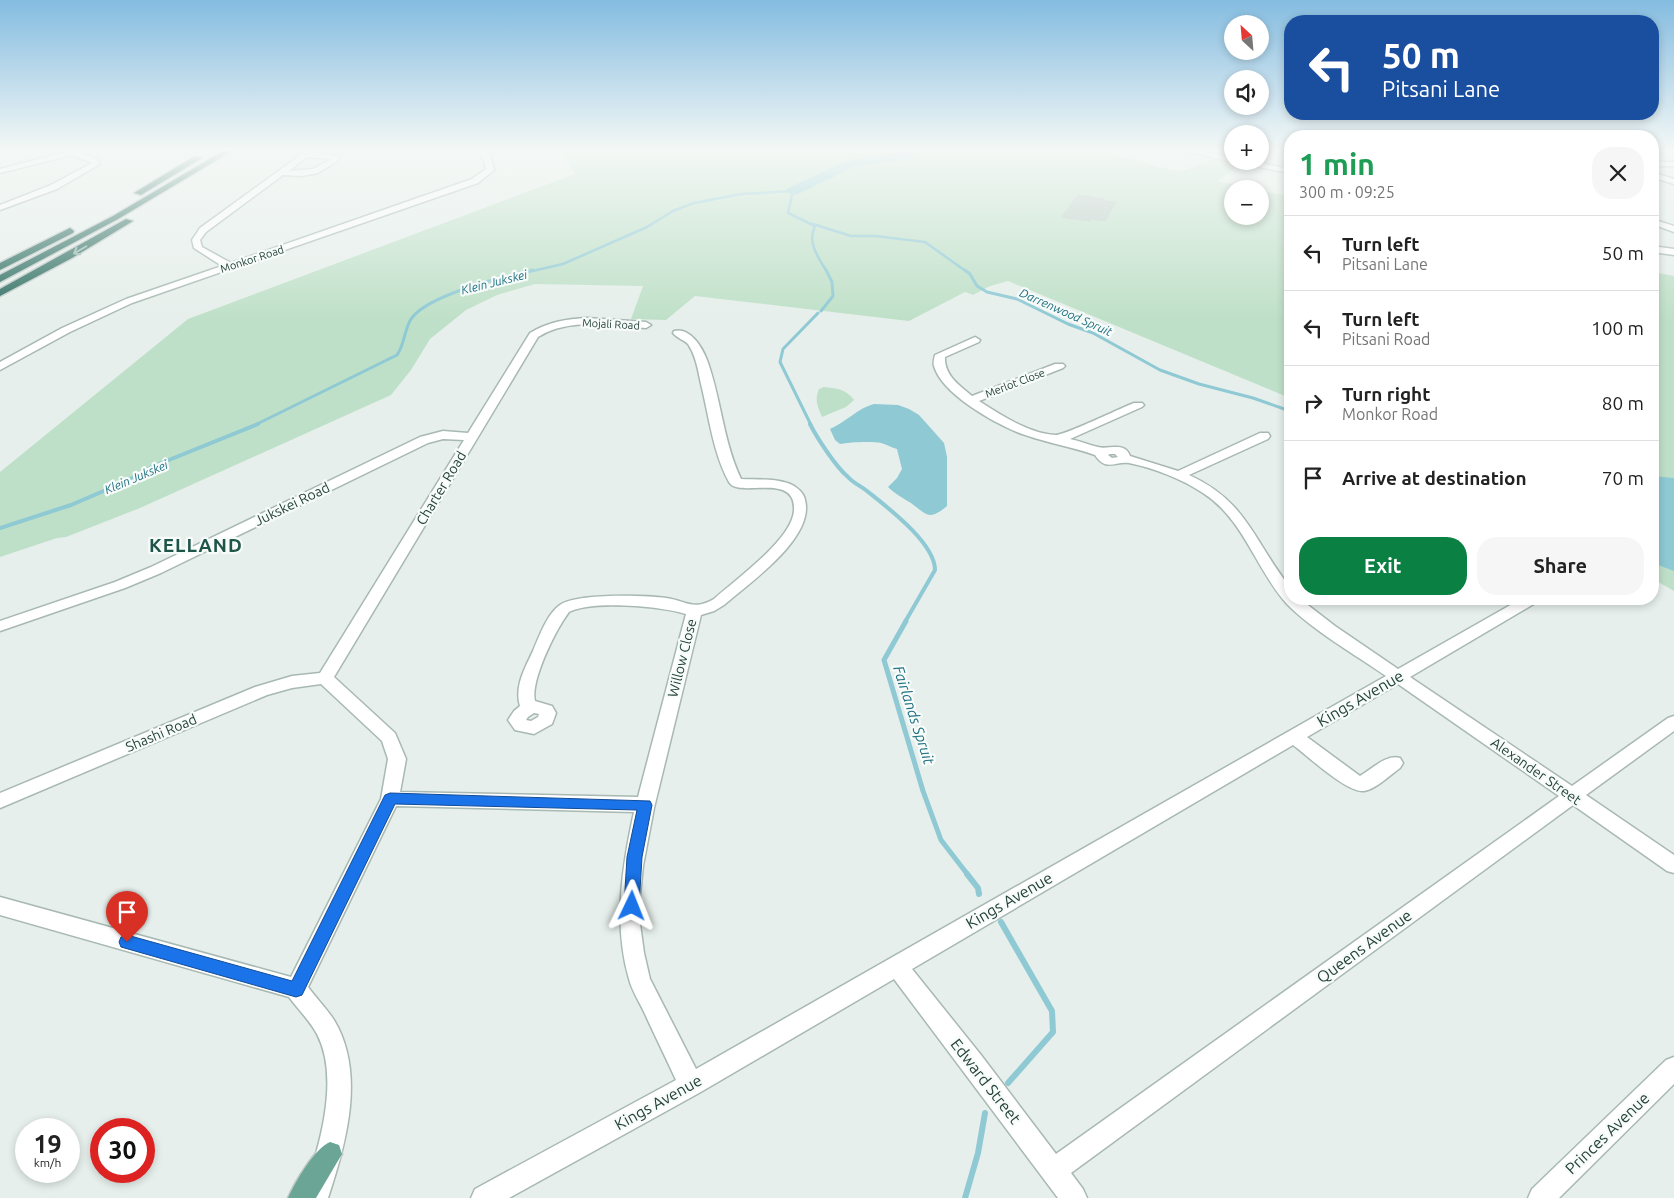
<!DOCTYPE html>
<meta charset="utf-8">
<style>
body{margin:0;font-family:Ubuntu,sans-serif;background:#f6f6f6;color:#222;height:100vh;display:flex;flex-direction:column;font-size:19px;white-space:nowrap}
*{box-sizing:border-box;margin:0}
p{font-size:16px;color:#767676}
.icon{flex:none;width:28px;height:28px;fill:none;stroke:currentColor;stroke-width:2;stroke-linecap:round;stroke-linejoin:round}
.map{position:relative;flex:1;overflow:hidden}
.panel{position:absolute;left:1284px;top:130px;width:375px;height:475px;display:flex;flex-direction:column;background:#fff;border-radius:20px;box-shadow:0 2px 8px #0003}
.panel>*{flex:none}
.banner{position:absolute;left:1284px;top:15px;width:375px;height:105px;border-radius:20px;box-shadow:0 2px 8px #0003;background:#1a4fa0;color:#fff;overflow:hidden}
.needle{width:32px;rotate:334deg}
.tools{position:absolute;left:1224px;top:15px;display:grid;gap:10px}
.tools a{display:grid;place-items:center;width:45px;height:45px;border-radius:50%;background:#fff;box-shadow:0 2px 8px #0003;font-size:25px}
.speed{position:absolute;left:15px;top:1118px;display:flex;gap:10px;font-size:25px;font-weight:700;text-align:center}
.speed>*{display:grid;place-content:center;width:65px;height:65px;border-radius:50%;background:#fff;box-shadow:0 2px 8px #0003;line-height:1}
.speed small{font-size:12px;font-weight:400}
.speed .limit{border:8px solid #d22;background:#fff;color:#111}
.pin{position:absolute;display:grid;place-items:center;width:42px;height:42px;color:#fff;margin:-51px -21px;border-radius:50% 50% 50% 0;rotate:-45deg;box-shadow:0 0 5px #0007}
.pin .icon{rotate:45deg}
.me{position:absolute;width:55px;margin:-28px;rotate:2deg;stroke-linejoin:round;filter:drop-shadow(0 0 4px #0008)}
.turn{display:flex;align-items:center;gap:18px;height:105px;padding:0 15px;font-size:22px}
.turn .icon{width:65px;height:65px;stroke-width:2.5}
.turn b{display:block;font-size:35px;line-height:42px}
.round{display:grid;place-items:center;flex:none;width:52px;height:52px;border-radius:20px;background:#f6f6f6}
.head{display:flex;align-items:center;justify-content:space-between;height:85px;padding:0 15px}
h1{font-size:30px;font-weight:700;line-height:38px;color:#1e9e55}
.primary-button{display:flex;gap:10px;margin-top:auto;padding:10px 15px}
.primary-button a{flex:1;height:58px;border-radius:20px;background:#0b8043;color:#fff;font-size:20px;font-weight:700;line-height:58px;text-align:center}
.primary-button a+a{background:#f6f6f6;color:#222}
ul{padding:0;list-style:none}
li{display:flex;align-items:center;gap:15px;height:75px;padding:0 15px;border-top:1px solid #e0e0e0}
li div{flex:1}
li b{display:block;font-size:19px}
li em{font-style:normal}
.map>svg:first-child{display:block}
.green{fill:#bfe0c8}
.water{fill:#8ec9d4}
.lines{fill:none;stroke-linecap:round;stroke-linejoin:round}
.stream-far4{stroke:#8ec9d4;stroke-width:2.5}
.stream-far3{stroke:#8ec9d4;stroke-width:3}
.stream-far2{stroke:#8ec9d4;stroke-width:4}
.stream-far1{stroke:#8ec9d4;stroke-width:5}
.stream{stroke:#8ec9d4;stroke-width:6}
.river{fill:#8ec9d4;fill-rule:evenodd}
.building{fill:#bbcac4;stroke:#b8c9c2}
.minor-casing{stroke:#a8b8b2;stroke-width:3}
.major-casing{stroke:#c2cac8;stroke-width:3}
.highway-casing{stroke:#c2cac8;stroke-width:3}
.minor{fill:#fff;fill-rule:evenodd}
.major{fill:#6aa596;fill-rule:evenodd}
.highway{fill:#2f6f62;fill-rule:evenodd}
.oneway{stroke:#93b5ae}
.route{fill:#1a73e8;stroke:#114b97}
.labels{text-anchor:middle;dominant-baseline:central;stroke-width:4.5;stroke-linejoin:round;paint-order:stroke}
.far-street-label{font-size:11px;fill:#24423a;stroke:#f7fbf9}
.far-water-label{font-size:12px;font-style:italic;fill:#1c6f80;stroke:#f7fbf9}
.street-label{font-size:14px;fill:#24423a;stroke:#f7fbf9}
.water-label{font-size:15px;font-style:italic;fill:#1c6f80;stroke:#f7fbf9}
.near-street-label{font-size:16px;fill:#24423a;stroke:#f7fbf9}
.district-label{font-size:19px;font-weight:bold;letter-spacing:1px;fill:#1f5548;stroke:#f7fbf9}
</style>
<div class="map">
<svg width="1674" height="1198" viewBox="0 0 1674 1198">
<rect width="100%" height="100%" fill="#e6efeb"/>
<path class="green" d="M562,151H1101C1114,154 1172,172 1180,171C1201,167 1213,150 1235,166L1234,169L1217,181L1251,189H1232V216H1260V191L1290,196V398L1008,281L990,286L973,295L965,292L909,321L695,296L666,320L631,319L643,286L535,284L497,295L466,310L430,339L411,370L391,395L140,508L66,537L57,538L0,557V472L188,319L575,174Z
M1652,272L1674,276V591L1653,579Z
M824,387C836,388 846,389 854,400L846,407L822,417C818,407 814,400 819,389Z"/>
<path class="water" d="M874,404L898,405L909,409L919,415L944,443L947,457V506C929,521 927,515 911,503C903,498 895,494 888,487L897,478L902,469L897,449C892,448 886,444 881,443C874,441 848,442 840,444L835,440L830,429C846,422 858,408 874,404Z
M1652,476L1674,478V571L1653,563Z"/>
<g class="lines">
<path class="stream-far4" d="M813,224L851,236H875L925,242L967,272
M528,272L563,264L647,227L673,211L694,203L741,194L793,191L788,213L815,226C807,243 818,257 827,272"/>
<path class="stream-far3" d="M965,270L970,274L977,286L987,292L1017,299L1068,324L1093,333L1160,370L1199,384L1253,398L1290,411
M821,311L833,296L832,282L826,270
M255,425L397,355C405,344 404,330 411,319C427,295 505,276 533,270
M811,425L780,362L783,349L818,313"/>
<path class="stream-far2" d="M810,424C817,438 836,467 848,477C853,483 861,486 867,491C887,507 935,543 935,570L905,622
M0,528L71,505L127,481L154,466L258,424"/>
<path class="stream-far1" d="M906,621L884,660L923,791L941,840L968,875"/>
<path class="stream" d="M967,874L978,888L979,894
M1001,922L1052,1011L1053,1032L1008,1083
M965,1198L978,1153L985,1113"/>
<path class="river" d="M906,151H920L911,159L907,160L856,166L798,194L793,195L786,191L788,188L849,160Z"/>
</g>
<path class="building" d="M1078,195L1104,199L1105,201L1116,202L1105,221L1091,219L1090,221L1062,217Z"/>
<g class="lines">
<g class="minor-casing">
<path id="minor" d="M70,151H83L80,153L96,158L100,164L57,189L0,210V205L51,185L92,163L72,155L0,173V169Z
M306,151L338,156L339,160L318,173L302,176L283,175L206,232L200,240L202,247L231,263L472,179L486,169L481,151H489L494,170L478,183L132,303L70,332L0,370V362L62,328L126,299L222,266L194,248L192,240L200,228ZM307,157L331,159L313,169L289,171Z
M1188,151H1202L1232,158V161H1251L1290,169V173L1232,162Z
M1652,162H1674V166H1652Z
M1652,172L1674,179V184L1652,177Z
M1652,219L1674,226V232L1652,224Z
M1652,246L1674,249V255L1652,252Z
M587,318L646,322L651,325L646,328C610,326 570,317 538,337L334,677L395,733L406,759L400,792L638,797L686,614C660,606 592,600 569,612C556,629 530,681 535,701L552,706L556,713L552,724L534,734L515,730L508,720L514,711L520,706C514,687 525,668 533,651C539,637 547,614 560,605C576,593 646,595 666,598C687,601 693,611 714,599C735,580 793,539 794,510C796,471 738,499 729,482C713,453 709,416 701,384C698,370 696,356 688,344C684,340 677,338 673,333L674,331C690,327 702,347 707,360C721,398 723,441 741,479C757,480 775,478 790,484C797,487 804,493 805,500C815,538 749,583 724,605L714,611L701,615L654,808L643,866L640,895V924L644,953L650,979L696,1069L1386,676C1357,656 1311,629 1287,604C1256,570 1244,519 1203,493C1182,479 1154,468 1129,463C1115,461 1106,472 1095,455C1070,446 1042,442 1017,432C993,422 942,394 934,366C933,363 934,359 935,355L975,337L980,340L979,342L945,357C944,375 959,385 972,396L1055,364H1063L1065,366L1063,368L979,401C1001,415 1029,434 1056,435C1065,435 1121,408 1134,403H1142L1144,405L1142,407L1070,439C1080,441 1089,445 1098,447C1108,450 1125,441 1130,456L1178,471L1260,433H1268L1270,436L1268,439L1189,475C1247,501 1254,542 1290,587V599H1300L1335,626L1398,669L1521,599H1539L1537,602L1410,677L1572,786L1668,718L1674,716V731L1586,795L1674,855V873L1667,871L1573,805L1071,1173L1083,1189L1087,1198H1058L894,979L699,1093L509,1198H471L475,1189L676,1080C666,1058 655,1036 645,1014C640,1003 632,991 629,979C613,924 622,867 634,812L396,806L308,987C316,998 327,1009 334,1020C366,1073 346,1144 328,1198H302C318,1152 341,1080 317,1034C310,1021 298,1009 289,997L0,915V897L291,977L381,799L388,759L382,741L321,684L292,688L267,695L0,808V793L255,687L292,676L320,673L464,440L443,439L428,443L161,573L125,588L0,631V621L115,582L151,567L420,437L443,431L468,433L530,333C548,322 566,319 587,318ZM1110,454H1115L1118,457L1112,458L1108,455ZM1398,684L1559,796L1056,1154L981,1055L912,969L1293,745C1308,756 1347,793 1364,791C1376,789 1390,775 1400,768L1403,763L1400,758C1386,754 1372,769 1360,776L1307,737ZM534,713L539,714L538,717L531,721L526,720L528,717Z
M1674,1057V1084L1559,1198H1528L1532,1189L1666,1060Z"/>
</g>
<g class="major-casing">
<path id="major" d="M330,1142L339,1145L342,1154L316,1198H288C295,1182 315,1148 330,1142Z"/>
</g>
<g class="highway-casing">
<path id="highway" d="M223,151H232L118,219L0,282V275L113,216Z
M195,156L202,158L141,195L134,193Z
M126,219L133,221L72,258L0,296V289Z
M70,228L74,231L73,233L0,270V263Z"/>
</g>
<use href="#minor" class="minor"/>
<use href="#major" class="major"/>
<use href="#highway" class="highway"/>
</g>
<defs><path id="oneway-shaft" d="M-6 0H5M1.5-3L5.5 0L1.5 3" fill="none" stroke-width="1.6" stroke-linecap="round" stroke-linejoin="round" transform="scale(1.25)"/></defs>
<use class="oneway" href="#oneway-shaft" transform="translate(80 250) rotate(150)"/>
<linearGradient id="sky" x2="0" y2="1"><stop stop-color="#84bce0"/><stop offset="0.47" stop-color="#f4f8f6"/><stop offset="1" stop-color="#f4f8f6" stop-opacity="0"/></linearGradient>
<rect width="1674" height="319" fill="url(#sky)"/>
<path class="route" d="M390,793L650,801L652,805L642,857L639,906L637,911L632,913L626,911L624,906L627,857L637,810L395,804L302,995L296,997L121,947L119,942L121,937L127,935L292,981L385,795Z"/>
<g class="labels">
<g class="far-street-label">
<text transform="translate(252 259) rotate(-18)">Monkor Road</text>
<text transform="translate(611 324) rotate(3)">Mojali Road</text>
<text transform="translate(1015 383) rotate(-21)">Merlot Close</text>
</g>
<g class="far-water-label">
<text transform="translate(494 282) rotate(-14)">Klein Jukskei</text>
<text transform="translate(1066 312) rotate(24)">Darrenwood Spruit</text>
<text transform="translate(136 477) rotate(-23)">Klein Jukskei</text>
</g>
<g class="street-label">
<text transform="translate(441 488) rotate(-59)">Charter Road</text>
<text transform="translate(292 504) rotate(-26)">Jukskei Road</text>
<text transform="translate(682 658) rotate(-76)">Willow Close</text>
<text transform="translate(161 733) rotate(-23)">Shashi Road</text>
<text transform="translate(1536 771) rotate(35)">Alexander Street</text>
</g>
<g class="water-label">
<text transform="translate(914 715) rotate(72)">Fairlands Spruit</text>
</g>
<g class="near-street-label">
<text transform="translate(1360 698) rotate(-30)">Kings Avenue</text>
<text transform="translate(1009 900) rotate(-30)">Kings Avenue</text>
<text transform="translate(1364 946) rotate(-36)">Queens Avenue</text>
<text transform="translate(986 1081) rotate(52)">Edward Street</text>
<text transform="translate(658 1102) rotate(-29)">Kings Avenue</text>
<text transform="translate(1607 1133) rotate(-44)">Princes Avenue</text>
</g>
<g class="district-label">
<text x="196" y="545">KELLAND</text>
</g>
</g>
</svg>
<div class="tools">
<a><svg class="needle" viewBox="-14 -14 28 28"><path d="M0-13l5 13h-10z" fill="#e53935"/><path d="M0 13l5-13h-10z" fill="#767676"/></svg></a>
<a><svg class="icon" aria-label="sound" viewBox="0 0 24 24"><path d="M4 9h4l5-4v14l-5-4H4zM17 9q2 3 0 6"/></svg></a>
<a>+</a>
<a>−</a>
</div>
<div class="speed"><div>19<small>km/h</small></div><div class="limit">30</div></div>
<div class="pin" style="left:127px;top:942px;background:#d93025"><svg class="icon" aria-label="arrive" viewBox="0 0 24 24"><path d="M6 21V4h12l-3 4 3 4H6"/></svg></div>
<svg class="me" style="left:632px;top:906px" viewBox="-20 -20 40 40"><path d="M0-17L14 15 0 8-14 15z" fill="#1a73e8" stroke="#fff" stroke-width="4"/></svg>
<div class="banner">
<div class="turn"><svg class="icon" aria-label="left" viewBox="0 0 24 24"><path d="M17 20v-9H6M10 6l-5 5 5 5"/></svg><div><b>50 m</b>Pitsani Lane</div></div>
</div>
<section class="panel">
<div class="head"><div><h1>1 min</h1><p>300 m · 09:25</p></div><a class="round"><svg class="icon" aria-label="close" viewBox="0 0 24 24"><path d="M6 6l12 12M18 6L6 18"/></svg></a></div>
<ul>
<li><svg class="icon" aria-label="left" viewBox="0 0 24 24"><path d="M17 20v-9H6M10 6l-5 5 5 5"/></svg><div><b>Turn left</b><p>Pitsani Lane</p></div><em>50 m</em></li>
<li><svg class="icon" aria-label="left" viewBox="0 0 24 24"><path d="M17 20v-9H6M10 6l-5 5 5 5"/></svg><div><b>Turn left</b><p>Pitsani Road</p></div><em>100 m</em></li>
<li><svg class="icon" aria-label="right" viewBox="0 0 24 24"><path d="M7 20v-9h11M14 6l5 5-5 5"/></svg><div><b>Turn right</b><p>Monkor Road</p></div><em>80 m</em></li>
<li><svg class="icon" aria-label="arrive" viewBox="0 0 24 24"><path d="M6 21V4h12l-3 4 3 4H6"/></svg><div><b>Arrive at destination</b></div><em>70 m</em></li>
</ul>
<div class="primary-button"><a>Exit</a><a>Share</a></div>
</section>
</div>
